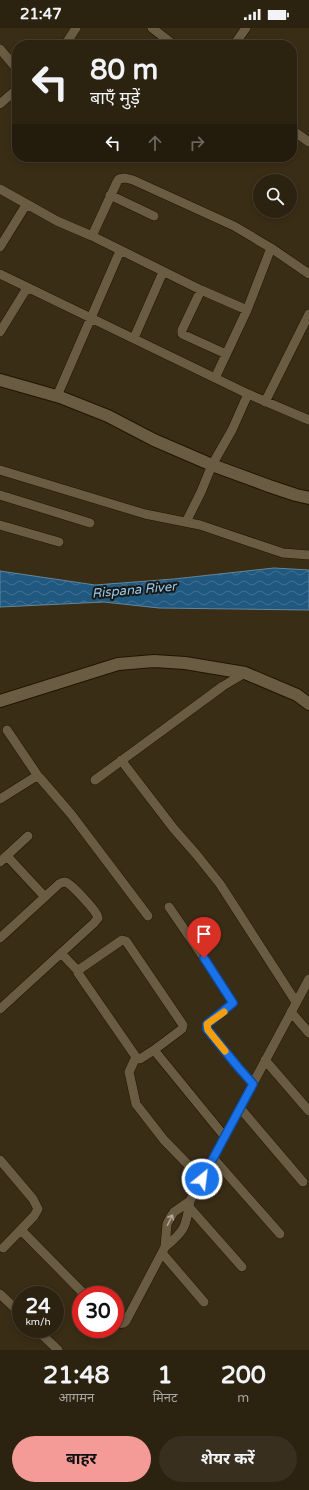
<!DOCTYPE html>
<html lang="hi">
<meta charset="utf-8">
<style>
body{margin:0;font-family:"Varela Round","Noto Sans Devanagari",sans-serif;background:#382f1e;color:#f1f3f6;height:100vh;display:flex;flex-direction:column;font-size:15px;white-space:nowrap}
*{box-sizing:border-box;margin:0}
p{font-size:13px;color:#a6a49f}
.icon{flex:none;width:22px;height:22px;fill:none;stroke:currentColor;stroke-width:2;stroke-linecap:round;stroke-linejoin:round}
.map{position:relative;height:1322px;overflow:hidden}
.side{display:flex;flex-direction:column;background:#2c2210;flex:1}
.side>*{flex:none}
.top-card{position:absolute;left:12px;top:12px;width:285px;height:122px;border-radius:16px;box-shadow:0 2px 6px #0003,0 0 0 1px #483f30;background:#2c2210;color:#f1f3f6;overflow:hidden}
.controls{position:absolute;left:253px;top:146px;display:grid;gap:8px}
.controls a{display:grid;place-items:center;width:44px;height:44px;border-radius:50%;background:#2c2210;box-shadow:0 2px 6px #0003,0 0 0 1px #483f30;font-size:20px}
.speed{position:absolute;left:12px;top:1258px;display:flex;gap:8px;font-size:20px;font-weight:700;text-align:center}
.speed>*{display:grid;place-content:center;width:52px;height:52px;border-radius:50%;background:#2c2210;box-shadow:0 2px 6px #0003,0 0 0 1px #483f30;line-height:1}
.speed small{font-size:10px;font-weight:400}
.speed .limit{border:6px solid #d22;background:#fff;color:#111}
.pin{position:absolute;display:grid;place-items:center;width:34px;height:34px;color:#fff;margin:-41px -17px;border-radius:50% 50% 50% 0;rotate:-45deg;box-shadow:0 0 4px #0007}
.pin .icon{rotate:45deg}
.me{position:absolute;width:44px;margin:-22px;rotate:29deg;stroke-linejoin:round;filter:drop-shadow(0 0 3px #0008)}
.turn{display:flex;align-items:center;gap:14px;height:84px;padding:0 12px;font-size:18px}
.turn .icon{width:52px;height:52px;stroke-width:2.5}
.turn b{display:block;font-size:28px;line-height:34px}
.lanes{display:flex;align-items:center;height:38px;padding:0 12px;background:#0003;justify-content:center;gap:20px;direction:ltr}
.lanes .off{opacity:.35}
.eta{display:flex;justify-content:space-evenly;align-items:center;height:68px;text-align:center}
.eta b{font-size:24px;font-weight:700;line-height:28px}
.cta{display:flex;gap:8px;margin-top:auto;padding:8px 12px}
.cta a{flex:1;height:46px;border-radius:24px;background:#f59b97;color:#111;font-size:16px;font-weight:700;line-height:46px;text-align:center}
.cta a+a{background:#382f1e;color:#f1f3f6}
.status{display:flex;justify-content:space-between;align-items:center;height:28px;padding:0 20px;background:#2c2210;direction:ltr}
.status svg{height:11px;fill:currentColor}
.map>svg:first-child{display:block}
.water{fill:url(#water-waves);stroke:#61869d}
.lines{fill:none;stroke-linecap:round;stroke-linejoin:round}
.street-casing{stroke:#211500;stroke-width:10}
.secondary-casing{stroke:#211500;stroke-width:14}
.street{stroke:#695c43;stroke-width:9}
.secondary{stroke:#695c43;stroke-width:12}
.oneway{stroke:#b0a692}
.route-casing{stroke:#114b97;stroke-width:10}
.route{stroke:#1a73e8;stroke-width:7}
.slow{stroke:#f59e0b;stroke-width:7}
.labels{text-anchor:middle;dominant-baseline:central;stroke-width:4;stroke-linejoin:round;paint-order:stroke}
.water-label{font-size:13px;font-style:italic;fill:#8eccfc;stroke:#1c170c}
</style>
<div class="status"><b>21:47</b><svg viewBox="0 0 49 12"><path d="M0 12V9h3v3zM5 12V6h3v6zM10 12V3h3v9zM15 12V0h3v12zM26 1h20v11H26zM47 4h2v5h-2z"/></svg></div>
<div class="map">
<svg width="309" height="1322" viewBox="0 0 309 1322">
<defs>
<pattern id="water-waves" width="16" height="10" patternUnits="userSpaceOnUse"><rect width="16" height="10" fill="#20587f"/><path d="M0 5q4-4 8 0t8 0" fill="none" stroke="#417091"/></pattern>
</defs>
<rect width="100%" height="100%" fill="#3a2d16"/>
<path class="water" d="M274,540L309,542V582L159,580L104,574L0,579V543L95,557L174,551Z"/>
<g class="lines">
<g class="street-casing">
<path id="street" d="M152,0L174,17
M65,17L76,0
M234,17L246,0
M0,21L17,41
M0,76L17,61
M292,102L309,114
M0,161L57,193L92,208L201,262L247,282L215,350
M110,167L154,188
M92,208L117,154L119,151L125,150L133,152L234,198L271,220L309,246
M0,219L26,177
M0,246L248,366L309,392
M201,262L182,302V306L226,326
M247,282L271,220
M0,304L27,260
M134,310L163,244
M57,368L120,223
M265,374L309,286
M0,442L145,486L200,497L283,525L309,527
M0,467L90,495
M186,494L201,464L212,437L232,402L248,366
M0,497L59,514
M7,702L38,748
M121,732L174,801L196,826L220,856L296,974
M95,752L223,658L245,645
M0,771L35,749L40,750L71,786L148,888
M7,828L45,869
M0,834L28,808
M169,879L204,930L233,975L207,996L208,1003L253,1056
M0,910L59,856C61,855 62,854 65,854C71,855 94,881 97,887L98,890L94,895L0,981
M122,912L126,913L183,997L182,1001L154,1022L140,1031L136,1029L78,945L80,941Z
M61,925L78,943
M291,984L309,1005
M154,1022L225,1109
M136,1029L129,1044L136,1076L164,1112L202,1151
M265,1032L309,1083
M240,1080L303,1154
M213,1130L280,1206
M0,1132L33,1171L38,1181L34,1188L3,1220
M189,1179L242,1239
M21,1202L85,1267
M165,1219C185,1203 186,1199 190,1173L309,951
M162,1225L204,1274
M0,1266L21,1286
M115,1293C119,1296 122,1297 126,1293L165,1219L167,1196L170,1190L174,1184L190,1173
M36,1301L58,1322"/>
</g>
<g class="secondary-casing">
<path id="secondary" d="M0,352L60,369L108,388L154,412L212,437L269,458L296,467L309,470
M0,673L118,636L154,633L185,635L245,645L297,667L309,676"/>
</g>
<use href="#street" class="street"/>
<use href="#secondary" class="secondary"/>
</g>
<defs><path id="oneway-shaft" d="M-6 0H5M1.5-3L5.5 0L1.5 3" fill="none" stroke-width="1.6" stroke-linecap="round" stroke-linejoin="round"/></defs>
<use class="oneway" href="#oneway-shaft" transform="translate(170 1192) rotate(-64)"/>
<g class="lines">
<g class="route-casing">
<path id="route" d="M202,1151L253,1056L238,1039L207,1001V996L233,975L204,930"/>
</g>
<use href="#route" class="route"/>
<path class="slow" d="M224,984L207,996L208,1002L225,1023"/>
</g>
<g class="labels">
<g class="water-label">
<text transform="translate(134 562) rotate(-5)">Rispana River</text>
</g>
</g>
</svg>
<div class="controls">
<a><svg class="icon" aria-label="search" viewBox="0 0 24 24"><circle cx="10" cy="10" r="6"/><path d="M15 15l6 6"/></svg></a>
</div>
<div class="speed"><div>24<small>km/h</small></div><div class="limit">30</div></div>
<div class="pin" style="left:204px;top:930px;background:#d93025"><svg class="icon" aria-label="arrive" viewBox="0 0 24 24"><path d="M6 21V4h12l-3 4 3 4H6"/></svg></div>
<svg class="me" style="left:202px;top:1151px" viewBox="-20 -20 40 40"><circle r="17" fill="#1a73e8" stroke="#fff" stroke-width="3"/><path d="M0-11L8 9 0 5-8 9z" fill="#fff"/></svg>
<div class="top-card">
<div class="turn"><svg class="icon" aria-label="left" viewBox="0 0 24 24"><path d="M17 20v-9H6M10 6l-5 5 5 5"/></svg><div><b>80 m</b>बाएँ मुड़ें</div></div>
<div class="lanes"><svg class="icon" aria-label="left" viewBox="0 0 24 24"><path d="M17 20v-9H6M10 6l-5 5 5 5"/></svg><svg class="icon off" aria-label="ahead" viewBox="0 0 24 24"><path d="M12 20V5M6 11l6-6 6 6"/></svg><svg class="icon off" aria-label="right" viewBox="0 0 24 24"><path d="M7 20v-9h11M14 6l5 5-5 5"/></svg></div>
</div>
</div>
<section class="side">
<div class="eta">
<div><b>21:48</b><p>आगमन</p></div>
<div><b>1</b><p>मिनट</p></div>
<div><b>200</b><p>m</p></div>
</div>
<div class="cta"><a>बाहर</a><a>शेयर करें</a></div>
</section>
